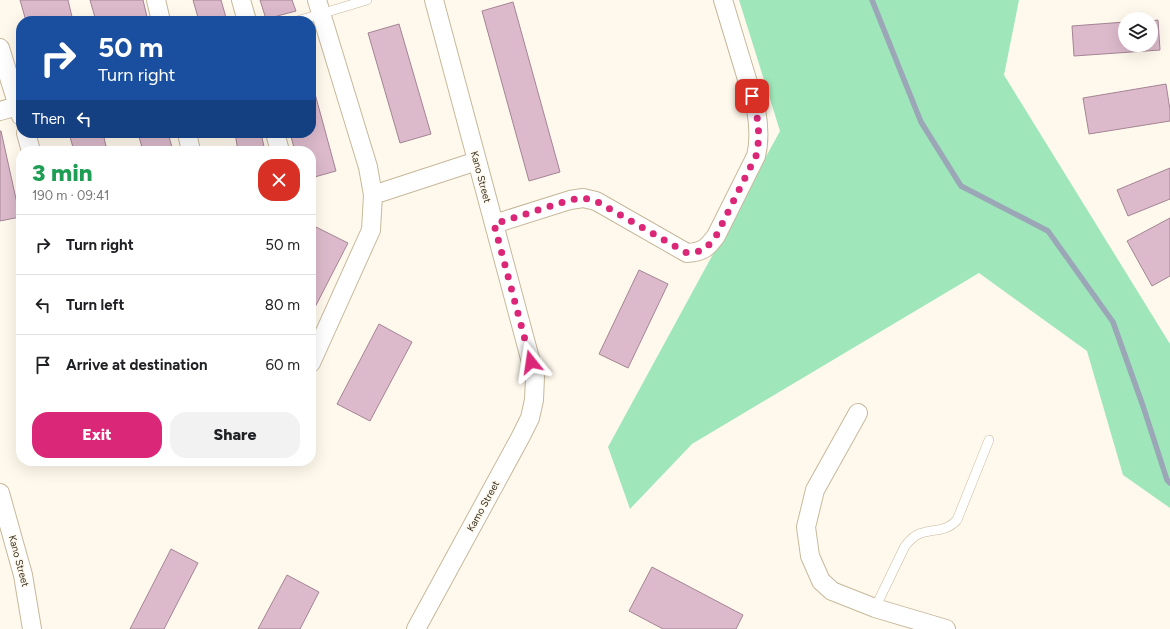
<!DOCTYPE html>
<meta charset="utf-8">
<style>
body{margin:0;font-family:Figtree,sans-serif;background:#f2f2f2;color:#202124;height:100vh;display:flex;flex-direction:column;font-size:15px;white-space:nowrap}
*{box-sizing:border-box;margin:0}
p{font-size:13px;color:#757577}
.icon{flex:none;width:22px;height:22px;fill:none;stroke:currentColor;stroke-width:2;stroke-linecap:round;stroke-linejoin:round}
.map{position:relative;flex:1;overflow:hidden}
.details{position:absolute;left:16px;top:146px;width:300px;height:320px;display:flex;flex-direction:column;background:#fff;border-radius:16px;box-shadow:0 4px 16px #0002}
.details>*{flex:none}
.top-card{position:absolute;left:16px;top:16px;width:300px;height:122px;border-radius:16px;box-shadow:0 4px 16px #0002;background:#1a4fa0;color:#fff;overflow:hidden}
.tools{position:absolute;left:1118px;top:12px;display:grid;gap:8px}
.tools a{display:grid;place-items:center;width:40px;height:40px;border-radius:50%;background:#fff;box-shadow:0 4px 16px #0002;font-size:20px}
.pin{position:absolute;display:grid;place-items:center;width:34px;height:34px;color:#fff;margin:-17px;border-radius:8px;box-shadow:0 2px 6px #0006}
.me{position:absolute;width:44px;margin:-22px;rotate:345deg;stroke-linejoin:round;filter:drop-shadow(0 0 3px #0008)}
.turn{display:flex;align-items:center;gap:14px;height:84px;padding:0 16px;font-size:18px}
.turn .icon{width:52px;height:52px;stroke-width:2.5}
.turn b{display:block;font-size:28px;line-height:34px}
.then{display:flex;align-items:center;height:38px;padding:0 16px;background:#0003;gap:8px;font-size:15px}
.round{display:grid;place-items:center;flex:none;width:42px;height:42px;border-radius:16px;background:#f2f2f2}
.summary{display:flex;align-items:center;justify-content:space-between;height:68px;padding:0 16px}
h1{font-size:24px;font-weight:800;line-height:30px;color:#1e9e55}
.action{display:flex;gap:8px;margin-top:auto;padding:8px 16px}
.action a{flex:1;height:46px;border-radius:16px;background:#db2777;color:#fff;font-size:16px;font-weight:800;line-height:46px;text-align:center}
.action a+a{background:#f2f2f2;color:#202124}
ul{padding:0;list-style:none}
li{display:flex;align-items:center;gap:12px;height:60px;padding:0 16px;border-top:1px solid #e0e0e0}
li div{flex:1}
li b{display:block;font-size:15px}
li em{font-style:normal}
.map>svg:first-child{display:block}
.green{fill:#9fe7bb}
.lines{fill:none;stroke-linecap:round;stroke-linejoin:round}
.stream{stroke:#9ba6b7;stroke-width:5.5}
.building{fill:#dcbacb;stroke:#a48494}
.lane-casing{stroke:#c6b89a;stroke-width:10}
.street-casing{stroke:#c6b89a;stroke-width:20}
.lane{stroke:#fff;stroke-width:9}
.street{stroke:#fff;stroke-width:18}
.route{stroke:#db2777;stroke-width:7;stroke-dasharray:0 12.6}
.labels{text-anchor:middle;dominant-baseline:central;stroke-width:3;stroke-linejoin:round;paint-order:stroke}
.street-label{font-size:10px;fill:#332e22;stroke:#fff9ed}
</style>
<div class="map">
<svg width="1170" height="629" viewBox="0 0 1170 629">
<rect width="100%" height="100%" fill="#fff9ed"/>
<path class="green" d="M739,0H1019L1004,75L1170,344V508L1123,475L1087,351L979,273L692,444L630,509L608,447L780,131Z"/>
<g class="lines">
<path class="stream" d="M872,0L921,122L961,186L1048,231L1113,322L1143,406L1167,480L1170,483"/>
</g>
<path class="building" d="M20,0H68L73,21H26Z
M90,0H143L148,21H96Z
M193,0H221L227,21H199Z
M260,0H292L296,11L266,19Z
M513,2L560,172L529,181L482,11Z
M1158,20L1160,50L1074,56L1072,26L1125,22V45H1151V21Z
M399,24L431,134L400,143L368,33Z
M311,79L336,171L311,178V151H295L290,133H311Z
M1166,84L1170,110V121L1089,134L1083,98Z
M0,131H1L20,217L0,221Z
M69,133H103L107,151H74Z
M138,133H168L173,151H143Z
M235,133H261L265,151H238Z
M1170,168V199L1128,216L1117,190Z
M1170,218V276L1152,286L1127,241Z
M316,227L348,243L311,315V236Z
M639,270L668,284L628,368L599,354Z
M379,324L412,342L370,421L337,404Z
M171,549L198,563L164,629H130Z
M652,567L743,615L736,629H663L629,611Z
M287,575L319,592L300,629H258Z"/>
<g class="lines">
<g class="lane-casing">
<path id="lane" d="M297,21L367,0
M875,608L905,546C909,541 913,536 919,534C934,528 945,533 957,520L989,440"/>
</g>
<g class="street-casing">
<path id="street" d="M156,0L161,21
M241,0L247,21
M0,48L21,116
M0,111L21,105
M26,133L31,151
M187,133L191,151
M275,133L280,151
M373,195L477,161
M494,224L570,200L583,198L596,201L687,253C703,252 707,248 716,236L756,156C760,140 759,126 756,109L723,0
M311,363L371,230L373,195L368,167L317,0
M858,413L815,490L806,527L810,556L821,581L832,591L875,608L946,629
M0,493L23,575L32,629
M416,629L520,438L530,418L534,400L535,377L434,0"/>
</g>
<use href="#lane" class="lane"/>
<use href="#street" class="street"/>
</g>
<g class="lines">
<path class="route" d="M531,362L494,224L570,200L583,198L596,201L687,253C703,252 707,248 716,236L756,156C761,135 758,116 752,96"/>
</g>
<g class="labels">
<g class="street-label">
<text transform="translate(481 177) rotate(75)">Kano Street</text>
<text transform="translate(483 506) rotate(-61)">Kamo Street</text>
<text transform="translate(19 561) rotate(75)">Kano Street</text>
</g>
</g>
</svg>
<div class="tools">
<a><svg class="icon" aria-label="layers" viewBox="0 0 24 24"><path d="M12 4l9 5-9 5-9-5zM3 14l9 5 9-5"/></svg></a>
</div>
<div class="pin" style="left:752px;top:96px;background:#d93025"><svg class="icon" aria-label="arrive" viewBox="0 0 24 24"><path d="M6 21V4h12l-3 4 3 4H6"/></svg></div>
<svg class="me" style="left:531px;top:362px" viewBox="-20 -20 40 40"><path d="M0-17L14 15 0 8-14 15z" fill="#db2777" stroke="#fff" stroke-width="4"/></svg>
<div class="top-card">
<div class="turn"><svg class="icon" aria-label="right" viewBox="0 0 24 24"><path d="M7 20v-9h11M14 6l5 5-5 5"/></svg><div><b>50 m</b>Turn right</div></div>
<div class="then">Then<svg class="icon" aria-label="left" viewBox="0 0 24 24"><path d="M17 20v-9H6M10 6l-5 5 5 5"/></svg></div>
</div>
<section class="details">
<div class="summary"><div><h1>3 min</h1><p>190 m · 09:41</p></div><a class="round" style="background:#d93025;color:#fff"><svg class="icon" aria-label="close" viewBox="0 0 24 24"><path d="M6 6l12 12M18 6L6 18"/></svg></a></div>
<ul>
<li><svg class="icon" aria-label="right" viewBox="0 0 24 24"><path d="M7 20v-9h11M14 6l5 5-5 5"/></svg><div><b>Turn right</b></div><em>50 m</em></li>
<li><svg class="icon" aria-label="left" viewBox="0 0 24 24"><path d="M17 20v-9H6M10 6l-5 5 5 5"/></svg><div><b>Turn left</b></div><em>80 m</em></li>
<li><svg class="icon" aria-label="arrive" viewBox="0 0 24 24"><path d="M6 21V4h12l-3 4 3 4H6"/></svg><div><b>Arrive at destination</b></div><em>60 m</em></li>
</ul>
<div class="action"><a>Exit</a><a>Share</a></div>
</section>
</div>
